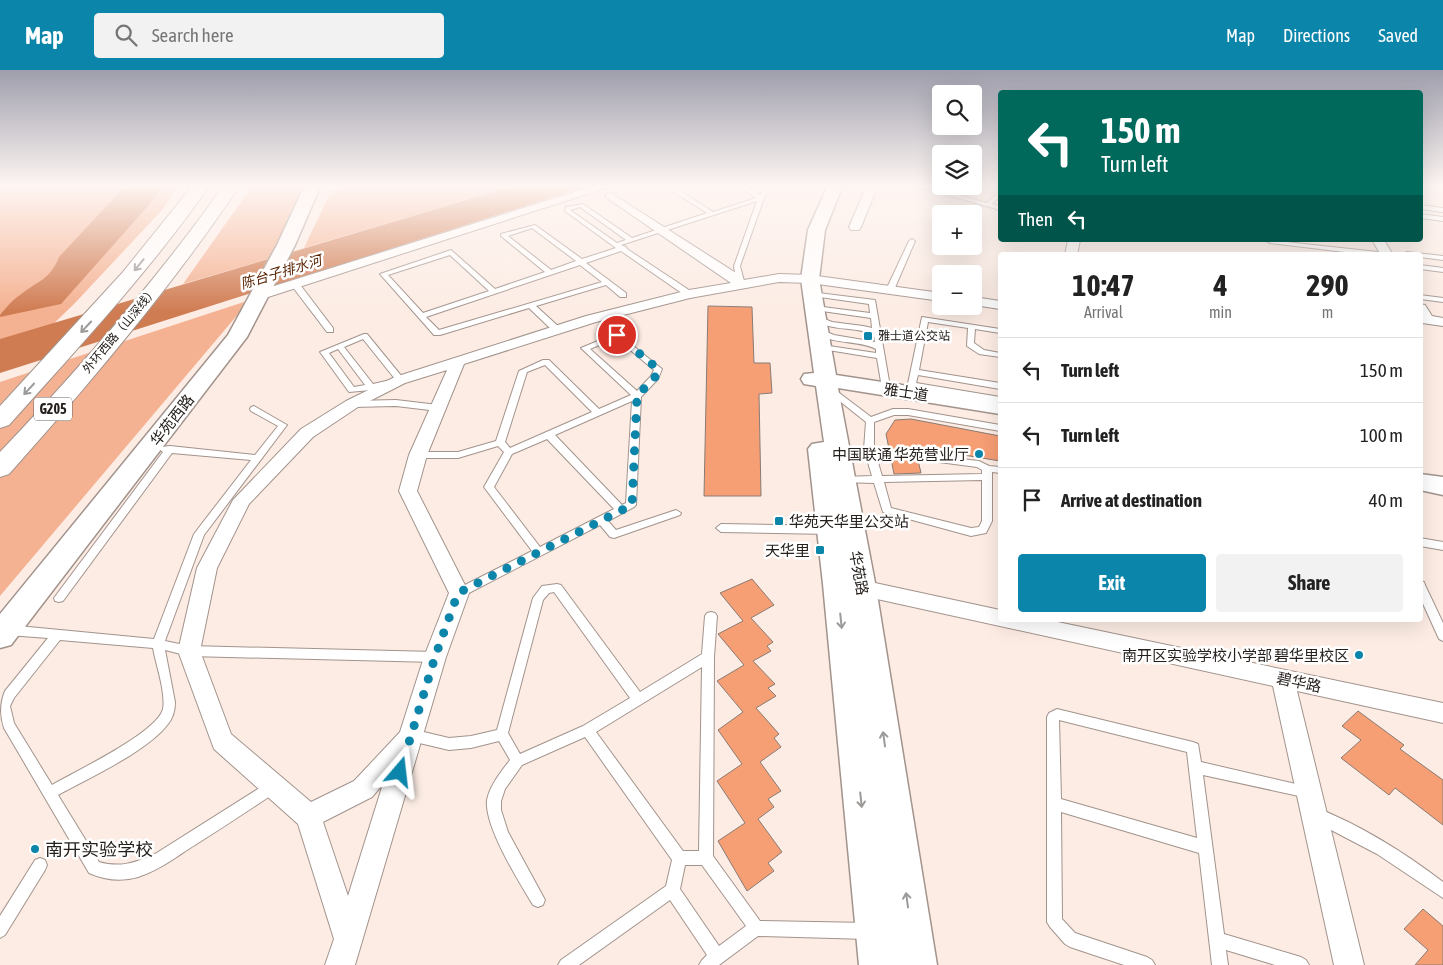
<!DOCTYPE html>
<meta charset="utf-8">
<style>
body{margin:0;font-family:"Asap Condensed","Noto Sans SC",sans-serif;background:#f2f2f2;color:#222;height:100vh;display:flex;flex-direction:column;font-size:19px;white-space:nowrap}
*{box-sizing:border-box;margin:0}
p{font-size:16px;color:#767676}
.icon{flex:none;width:28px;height:28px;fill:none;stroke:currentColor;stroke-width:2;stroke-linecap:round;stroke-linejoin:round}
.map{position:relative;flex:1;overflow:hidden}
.panel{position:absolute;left:998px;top:182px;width:425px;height:370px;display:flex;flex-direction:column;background:#fff;border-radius:5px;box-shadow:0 5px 20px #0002}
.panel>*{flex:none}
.guide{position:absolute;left:998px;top:20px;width:425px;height:152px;border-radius:5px;box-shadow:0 5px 20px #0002;background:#00695c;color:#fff;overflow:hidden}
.controls{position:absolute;left:932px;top:15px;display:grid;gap:10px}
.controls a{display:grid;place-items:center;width:50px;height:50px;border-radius:5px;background:#fff;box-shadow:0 5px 20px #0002;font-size:25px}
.pin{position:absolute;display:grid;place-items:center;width:42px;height:42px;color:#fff;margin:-21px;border:2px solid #fff;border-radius:50%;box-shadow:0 1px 5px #0007}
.me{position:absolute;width:55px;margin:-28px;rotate:17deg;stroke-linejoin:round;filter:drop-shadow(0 0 4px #0008)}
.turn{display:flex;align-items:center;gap:18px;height:105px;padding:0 20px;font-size:22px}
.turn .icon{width:65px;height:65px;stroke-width:2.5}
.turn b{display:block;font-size:35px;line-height:42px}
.then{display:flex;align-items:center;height:48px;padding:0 20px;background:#0003;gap:10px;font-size:19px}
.eta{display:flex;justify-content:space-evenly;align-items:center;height:85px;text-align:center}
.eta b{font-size:30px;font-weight:700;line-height:35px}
.primary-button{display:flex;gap:10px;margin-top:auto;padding:10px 20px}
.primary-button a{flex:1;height:58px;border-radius:5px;background:#0c85aa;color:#fff;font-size:20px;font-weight:700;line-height:58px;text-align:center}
.primary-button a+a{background:#f2f2f2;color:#222}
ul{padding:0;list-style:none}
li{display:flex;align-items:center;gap:15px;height:65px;padding:0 20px;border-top:1px solid #e0e0e0}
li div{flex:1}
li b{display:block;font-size:19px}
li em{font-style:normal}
header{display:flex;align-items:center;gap:30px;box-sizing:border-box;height:70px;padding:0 25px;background:#0c85aa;color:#fff}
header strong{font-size:24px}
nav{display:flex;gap:28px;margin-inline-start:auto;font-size:18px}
.search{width:350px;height:45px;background:#f2f2f2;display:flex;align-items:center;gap:12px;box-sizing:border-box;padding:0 18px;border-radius:5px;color:#767676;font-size:19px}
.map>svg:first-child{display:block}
.green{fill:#f4b292}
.water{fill:#d07c52}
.building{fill:#f69e74;stroke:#897b74}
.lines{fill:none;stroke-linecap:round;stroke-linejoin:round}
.lane-casing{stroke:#a2938c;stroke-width:2}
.street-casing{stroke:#a2938c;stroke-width:2}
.secondary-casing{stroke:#a2938c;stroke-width:3}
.highway-casing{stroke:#a2938c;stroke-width:2}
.lane{fill:#fff;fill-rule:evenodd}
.street{fill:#fff;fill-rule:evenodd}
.secondary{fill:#fff;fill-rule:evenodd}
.highway{fill:#fff;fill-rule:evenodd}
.oneway{stroke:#9d9b99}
.route{stroke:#0c85aa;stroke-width:9;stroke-dasharray:0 16.2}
.poi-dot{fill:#0c85aa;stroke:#fff;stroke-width:2}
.labels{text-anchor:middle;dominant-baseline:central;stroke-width:5;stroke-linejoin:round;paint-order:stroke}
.far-street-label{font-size:12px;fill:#26201d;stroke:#fff}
.far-poi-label{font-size:12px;fill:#26201d;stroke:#fff;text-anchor:start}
.far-water-label{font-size:14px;font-style:italic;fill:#5c2606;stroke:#fff}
.shield{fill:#fff;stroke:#676361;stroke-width:1}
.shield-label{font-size:14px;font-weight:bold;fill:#26201d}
.street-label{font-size:15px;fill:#26201d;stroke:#fff}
.poi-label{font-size:15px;fill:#26201d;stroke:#fff;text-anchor:end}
.near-poi-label{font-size:18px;fill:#26201d;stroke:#fff;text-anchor:start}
</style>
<header>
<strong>Map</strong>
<div class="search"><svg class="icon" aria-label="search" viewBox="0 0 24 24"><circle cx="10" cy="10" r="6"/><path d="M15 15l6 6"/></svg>Search here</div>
<nav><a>Map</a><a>Directions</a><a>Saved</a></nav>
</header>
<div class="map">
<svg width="1443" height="895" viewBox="0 0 1443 895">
<rect width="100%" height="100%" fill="#fcece4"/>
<path class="green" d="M0,115H179L162,140L75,233L44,263L0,277Z
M253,115H307L271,188L183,214Z
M353,115H517L304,178L331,121Z
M250,230L0,526V312Z"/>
<path class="water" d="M126,115H164L148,136L61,234L0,247V245C6,238 12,230 20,225C37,211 50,210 59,187Z
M517,115H591L0,303V269Z"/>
<path class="building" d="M708,236L752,237L754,293H770L772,323L759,324L761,426H704Z
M911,349L1000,366V391L915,377L921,403L894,404L886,364L895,350Z
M752,509L774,535L751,548L773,572L767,576L771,581L753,591L775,614L768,618L776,626L756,638L779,664L774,668L781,677L760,692L781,721L768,729L774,737L758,749L782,782L768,793L774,801L747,821L718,771L745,753L717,711L742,694L718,660L743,642L717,611L744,595L718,564L743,551L720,523Z
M1358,641L1404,675L1400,679L1443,710V755L1395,718L1389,725L1341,688L1361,670L1342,656Z
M1423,839L1443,856V895H1415L1428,880L1404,859Z"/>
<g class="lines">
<g class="lane-casing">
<path id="lane" d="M663,115H671L713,142L756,128L736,115H744L760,125L768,115H774L764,128L740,196L745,215L744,217L737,215L734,196L757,131L621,175L626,177L627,179L692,222V226H686L621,181L586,193L626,223V227H620L606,215L536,236L559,257L560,259L556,261H553L529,238L440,265H434L380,204L451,180L495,219L545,202L501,166V164L535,155L582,189L616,178L565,141L566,137L583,134L632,168L707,143ZM580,137L626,170L617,173L570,140ZM532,158L576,191L551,200L508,166ZM450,185L489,221L423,243L388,205ZM580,195L602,212L439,260L426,247Z
M912,115H923L987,133L1000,121V126L992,134L1000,136V140Z
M1420,135L1443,138V142L1420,139Z
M1420,144L1443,147V151L1420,148Z
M912,169L915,171L894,220L887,222L886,220L909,171Z
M1267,170L1387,183L1390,185H1370L1270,173L1268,172Z
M1407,182L1443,186V190L1420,187V185H1404L1405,183Z
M1420,195L1443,198V202L1420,199Z
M292,212H298L333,258V262H327L292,216Z
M810,222L875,230L889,311L898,318V322H892L881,312L877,288L822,279L818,277L822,275L876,283V279C857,269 831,276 815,261L819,259L834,265L875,272L874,265C855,255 830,263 813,248L817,246L832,252L863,256L872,258L871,248L815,240L811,238L815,236L870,243L869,234L813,226L809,224Z
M1420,225L1443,228V232L1420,229Z
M922,247L1000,259V263L975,259L974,273L984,280L1000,283V287L979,284L967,276L968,258L928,252L919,300L1000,313V319L918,305L916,313L1000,327V333L915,318L912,330H906L905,328Z
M617,263L662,299L658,309L641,327L636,435L634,437L608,451L616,460L676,440L681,443L680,445L614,468L610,467L600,455L463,526H455L454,523L455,520L532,481L484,417L504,382L498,376L458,388H418L413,385L418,382H458L496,371L519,301L543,290H549L599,339L631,325L581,278ZM616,268L654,300L651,306L637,321L590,279ZM545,295L592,342L510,378L505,372L527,302ZM632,331L626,433L622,435L555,365ZM547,369L614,439L540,477L494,417L512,384Z
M364,264H367L403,308V312L371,320L349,322L320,282ZM363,269L395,309L373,314L344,277ZM338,279L365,315L354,317L329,283Z
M830,316L871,347L893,339H908L1000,355V361L908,345H894L874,352V379L882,406L982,404V400L977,397L939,392L937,390L942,387L979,391L989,396L1000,397V403L992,402V451L986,463L971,466L883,442L874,413L840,412L838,410L840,408L843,407L872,406L864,379L866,352L827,321V317ZM982,410V451L979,457L971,458L891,438L884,412Z
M396,330L438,335L442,338L438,341L396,336L352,337L348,334L352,331Z
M254,336L287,355L204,465L165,571L189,576L435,582L439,584L441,587L439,590L435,592L189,586L165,580L175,632C175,640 173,648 168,654C148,681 89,708 58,725L99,792C120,798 135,793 155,784L269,712L274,710L279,712L281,716L279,720C251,739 223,757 195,775C177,786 158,801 138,807C121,812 105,810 89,803L4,658C0,646 0,633 5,621L48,568L8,565L4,563L2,560L4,557L8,555L154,569L194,464L251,390L172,383L63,531L59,532L55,531L54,528L163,382L159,379L161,377L170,376L255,385L278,356L251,341L250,339L251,337ZM60,570L153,578C156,595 166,623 163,639C157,663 74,702 52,715L14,653L10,636L14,628Z
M721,454L830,456L835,460L830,464L721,462L716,458Z
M1420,468L1443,472V480L1420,476Z
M1420,511L1424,512L1425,515L1443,553V571L1439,569L1420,527Z
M557,514L561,515L640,622L702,584L705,546L707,543L711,542L715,543L717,546L714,587L713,786L760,851L868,853L873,856L876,861L873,866L868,869L758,866L719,895H699L702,890L707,885L670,830L579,895H558L561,890L666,816L672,790L585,667L522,695L505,719L501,731V740L508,762L545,830L543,835L538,837L533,835C519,812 484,756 487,730C490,715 501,702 510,690L499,671L471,678L449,680L411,671L407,669L405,665L407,661L411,659L449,668L471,666L497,660L533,528L542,516ZM554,522L630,628L583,656L520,684L508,663L543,530L549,523ZM702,597L699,781H683L596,662ZM685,795H702L746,856L719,876L680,819Z
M1057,639L1193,672L1198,674L1201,692L1313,718L1315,722L1313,726L1308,728L1203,705L1224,864L1301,887L1306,890L1309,895H1275L1226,880L1228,895H1212L1199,783L1061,742L1062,849L1075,863L1147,887L1152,890L1155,895H1124L1070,877L1065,874L1050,857L1047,852V647L1049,643ZM1059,650L1187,682L1197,768L1061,729Z
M1317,738C1362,756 1405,783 1443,812V828L1377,784L1312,750L1310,745L1312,740Z
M40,788L45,790L47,795L45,800L5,865L0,868V846L35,790Z"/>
</g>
<g class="street-casing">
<path id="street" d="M597,115H615L265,228H255L253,225L255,222Z
M867,115H878L861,157L859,160H851L849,157Z
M611,123L736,203L744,210L779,204L810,205L941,223V231L810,213L779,212L690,228L596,252L464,294L427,385L417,421L469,523L446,587L355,895H325L334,869L298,754L214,679L178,581L197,498L233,430L301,359L346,331L395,307L586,246L689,220L731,213L607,128L605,126L607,124ZM447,300L409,385L399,421L449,523L424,587L400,662L354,711L311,732L231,664L200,581L217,498L249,434L313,367L358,337L405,313ZM383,714L348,826L323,752L372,727Z
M1068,170H1080L1077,185H1065Z
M1372,170H1384L1393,185H1381Z
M974,227L1000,231V239L974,235Z
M1420,234L1425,235L1432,246L1443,248V256L1422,253L1420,250Z
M852,508L1000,540V550H1048L1443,633V653L1297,621L1364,895H1334L1273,616L845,522L842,516L845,510Z"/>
</g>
<g class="secondary-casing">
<path id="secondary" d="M305,115H321L295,175L247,267L11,575L0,578V544L228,265L277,175Z
M828,115H843L825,160L819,209L836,305L1000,330V344L838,318L876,518L937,895H859L823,514L808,379L812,374L824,372L816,316L804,314L801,309L804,304L814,303L801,209L808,160Z
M1420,404L1443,407V425L1420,420Z"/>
</g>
<g class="highway-casing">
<path id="highway" d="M193,115H210C150,201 78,278 9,355L0,358V336L123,202Z
M224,115H240C171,218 91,312 9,404L0,407V382C80,298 156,211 224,115Z"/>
</g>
<use href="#lane" class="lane"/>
<use href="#street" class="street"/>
<use href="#secondary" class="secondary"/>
<use href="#highway" class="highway"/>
</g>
<defs><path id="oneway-shaft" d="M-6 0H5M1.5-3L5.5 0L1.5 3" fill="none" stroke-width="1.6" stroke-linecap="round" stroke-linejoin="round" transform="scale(1.25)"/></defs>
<g class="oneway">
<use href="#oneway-shaft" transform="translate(139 195) rotate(129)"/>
<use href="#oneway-shaft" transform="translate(86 257) rotate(133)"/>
<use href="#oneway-shaft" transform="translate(29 319) rotate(133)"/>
<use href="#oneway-shaft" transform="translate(841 551) rotate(84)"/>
<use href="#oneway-shaft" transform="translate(884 669) rotate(-98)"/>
<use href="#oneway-shaft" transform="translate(861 730) rotate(84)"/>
<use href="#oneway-shaft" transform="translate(907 830) rotate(-98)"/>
</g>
<linearGradient id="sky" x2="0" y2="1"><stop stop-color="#9e9eac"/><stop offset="0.48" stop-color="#fef6f3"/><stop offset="1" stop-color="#fef6f3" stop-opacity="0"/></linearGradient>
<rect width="1443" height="241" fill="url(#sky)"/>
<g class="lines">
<path class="route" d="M400,702L435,587L458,523L632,435L637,326L655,307L658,299L617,265"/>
</g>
<g class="poi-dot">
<rect x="863" y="261" width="10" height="10" rx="2.5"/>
<circle cx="979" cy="384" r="5"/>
<rect x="774" y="446" width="10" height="10" rx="2.5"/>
<rect x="815" y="475" width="10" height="10" rx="2.5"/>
<circle cx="1359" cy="585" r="5"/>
<circle cx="35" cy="779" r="5"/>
</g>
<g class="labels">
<g class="far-street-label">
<text transform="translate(120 260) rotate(-50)">外环西路（山深线）</text>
</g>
<g class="far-poi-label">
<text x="878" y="266">雅士道公交站</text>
</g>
<g class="far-water-label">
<text transform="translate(281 202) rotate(-17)">陈台子排水河</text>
</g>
<rect class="shield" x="34" y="327.5" width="38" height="23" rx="4"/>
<g class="shield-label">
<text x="53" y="339">G205</text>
</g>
<g class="street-label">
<text transform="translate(906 322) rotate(9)">雅士道</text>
<text transform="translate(172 350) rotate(-52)">华苑西路</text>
<text transform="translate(859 503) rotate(80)">华苑路</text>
<text transform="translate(1299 612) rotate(12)">碧华路</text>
</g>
<g class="poi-label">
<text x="969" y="384">中国联通 华苑营业厅</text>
<text x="789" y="451" text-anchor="start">华苑天华里公交站</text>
<text x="810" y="480">天华里</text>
<text x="1349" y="585">南开区实验学校小学部 碧华里校区</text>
</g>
<g class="near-poi-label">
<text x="45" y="779">南开实验学校</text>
</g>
</g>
</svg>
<div class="controls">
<a><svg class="icon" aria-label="search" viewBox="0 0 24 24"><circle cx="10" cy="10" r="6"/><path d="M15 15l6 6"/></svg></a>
<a><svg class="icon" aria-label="layers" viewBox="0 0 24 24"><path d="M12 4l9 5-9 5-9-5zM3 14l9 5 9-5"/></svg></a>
<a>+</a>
<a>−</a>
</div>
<div class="pin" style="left:617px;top:265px;background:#d93025"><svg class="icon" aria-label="arrive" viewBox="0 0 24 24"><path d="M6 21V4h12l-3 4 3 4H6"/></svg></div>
<svg class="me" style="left:400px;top:702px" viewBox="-20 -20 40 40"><path d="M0-17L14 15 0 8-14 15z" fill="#0c85aa" stroke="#fff" stroke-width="4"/></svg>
<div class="guide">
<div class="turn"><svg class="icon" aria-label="left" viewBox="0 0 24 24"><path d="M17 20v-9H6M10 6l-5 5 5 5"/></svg><div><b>150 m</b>Turn left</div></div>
<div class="then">Then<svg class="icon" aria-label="left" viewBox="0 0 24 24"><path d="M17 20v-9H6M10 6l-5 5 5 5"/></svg></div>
</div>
<section class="panel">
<div class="eta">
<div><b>10:47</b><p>Arrival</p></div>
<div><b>4</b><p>min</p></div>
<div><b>290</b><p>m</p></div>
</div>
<ul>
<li><svg class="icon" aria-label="left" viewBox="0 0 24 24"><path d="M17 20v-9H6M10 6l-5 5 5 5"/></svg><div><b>Turn left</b></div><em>150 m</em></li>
<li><svg class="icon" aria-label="left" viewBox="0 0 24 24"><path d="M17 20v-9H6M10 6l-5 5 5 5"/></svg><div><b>Turn left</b></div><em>100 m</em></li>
<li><svg class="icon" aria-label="arrive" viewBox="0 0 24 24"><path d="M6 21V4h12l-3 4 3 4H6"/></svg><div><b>Arrive at destination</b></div><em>40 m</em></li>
</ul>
<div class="primary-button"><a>Exit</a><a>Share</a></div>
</section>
</div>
